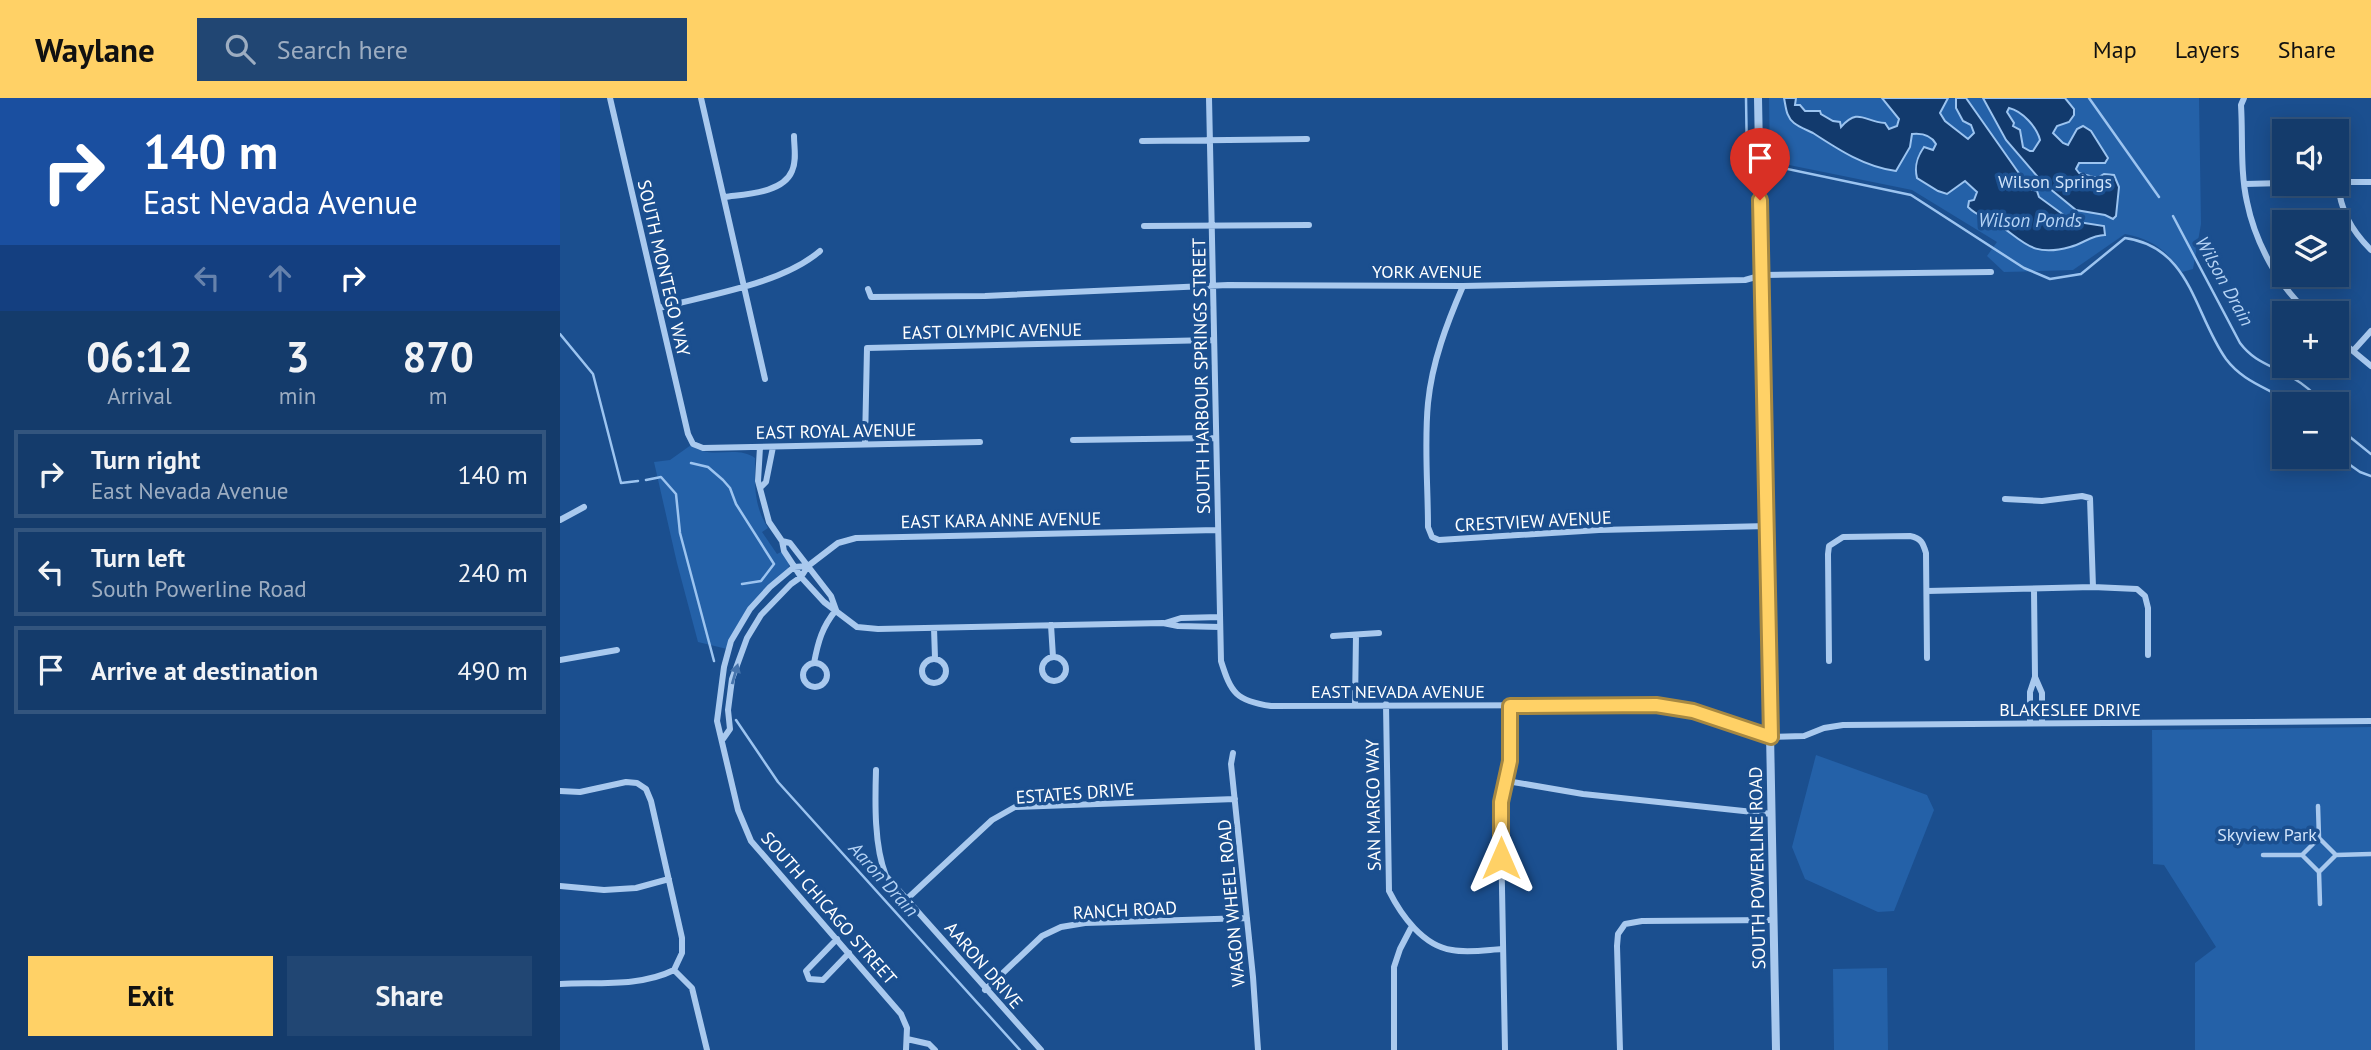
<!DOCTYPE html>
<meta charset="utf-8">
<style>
body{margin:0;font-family:"PT Sans",sans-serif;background:#214673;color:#f1f3f6;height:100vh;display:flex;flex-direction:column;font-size:26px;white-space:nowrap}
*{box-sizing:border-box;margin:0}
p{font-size:23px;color:#9dadc1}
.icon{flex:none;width:38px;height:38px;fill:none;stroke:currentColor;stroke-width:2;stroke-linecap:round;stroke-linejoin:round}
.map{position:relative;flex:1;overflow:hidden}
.panel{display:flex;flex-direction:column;background:#143b6b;width:560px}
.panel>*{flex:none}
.hud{background:#1a4fa0;color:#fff;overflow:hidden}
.fabs{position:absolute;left:1712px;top:21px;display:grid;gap:14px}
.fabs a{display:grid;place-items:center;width:77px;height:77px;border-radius:0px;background:#143b6b;box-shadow:0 4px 18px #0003,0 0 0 2px #33557e;font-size:35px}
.pin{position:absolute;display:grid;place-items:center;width:60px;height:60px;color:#fff;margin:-72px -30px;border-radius:50% 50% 50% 0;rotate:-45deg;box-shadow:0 0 7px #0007}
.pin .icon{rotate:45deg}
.me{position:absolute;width:77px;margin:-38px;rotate:0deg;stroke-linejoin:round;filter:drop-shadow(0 0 5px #0008)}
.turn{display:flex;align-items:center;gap:24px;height:147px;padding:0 28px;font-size:32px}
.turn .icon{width:91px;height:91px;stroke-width:2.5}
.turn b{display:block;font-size:49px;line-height:60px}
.lanes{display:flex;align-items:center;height:66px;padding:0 28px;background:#0003;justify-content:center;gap:35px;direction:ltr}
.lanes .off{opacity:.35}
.eta{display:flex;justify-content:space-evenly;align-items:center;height:119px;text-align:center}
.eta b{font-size:42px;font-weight:600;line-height:49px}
.cta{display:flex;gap:14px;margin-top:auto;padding:14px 28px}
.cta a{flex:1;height:80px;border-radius:0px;background:#ffd166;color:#111;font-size:28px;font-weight:600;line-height:80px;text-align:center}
.cta a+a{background:#214673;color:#f1f3f6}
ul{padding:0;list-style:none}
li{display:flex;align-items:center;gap:21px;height:88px;margin:0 14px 10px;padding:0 14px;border:4px solid #33557e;border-radius:0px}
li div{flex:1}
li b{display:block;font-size:26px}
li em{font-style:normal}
header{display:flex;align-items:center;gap:42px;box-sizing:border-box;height:98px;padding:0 35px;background:#ffd166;color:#111}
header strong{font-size:33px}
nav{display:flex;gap:38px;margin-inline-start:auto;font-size:24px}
.search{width:490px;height:63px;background:#214673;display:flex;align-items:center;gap:18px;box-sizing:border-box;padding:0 24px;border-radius:0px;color:#9dadc1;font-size:26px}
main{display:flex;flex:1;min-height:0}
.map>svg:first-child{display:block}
.green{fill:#2461a8}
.water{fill:#123a6d;stroke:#9cc4f0;stroke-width:2;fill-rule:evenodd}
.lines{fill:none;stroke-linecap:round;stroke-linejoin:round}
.stream{stroke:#9cc4f0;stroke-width:2.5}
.pedestrian{stroke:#a9c9ee;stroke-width:4.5}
.minor{stroke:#a9c9ee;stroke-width:6}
.tertiary{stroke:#a9c9ee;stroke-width:8}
.oneway{fill:#4674ac}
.route-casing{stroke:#a68842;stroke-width:18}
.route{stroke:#ffd166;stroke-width:12}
.labels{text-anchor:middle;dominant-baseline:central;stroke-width:7;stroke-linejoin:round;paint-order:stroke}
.park-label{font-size:18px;fill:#cfe3fa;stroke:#1b4f8f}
.street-label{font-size:18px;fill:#fff;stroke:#1b4f8f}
.water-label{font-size:19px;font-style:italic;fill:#b5d3f5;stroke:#1b4f8f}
</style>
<header>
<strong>Waylane</strong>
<div class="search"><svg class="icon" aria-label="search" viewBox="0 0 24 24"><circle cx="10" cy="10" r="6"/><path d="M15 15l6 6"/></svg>Search here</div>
<nav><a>Map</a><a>Layers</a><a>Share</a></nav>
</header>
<main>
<section class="panel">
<div class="hud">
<div class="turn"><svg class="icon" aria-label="right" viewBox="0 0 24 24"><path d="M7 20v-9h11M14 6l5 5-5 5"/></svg><div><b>140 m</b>East Nevada Avenue</div></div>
<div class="lanes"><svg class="icon off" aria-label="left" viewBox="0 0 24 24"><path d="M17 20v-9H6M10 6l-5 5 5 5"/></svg><svg class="icon off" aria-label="ahead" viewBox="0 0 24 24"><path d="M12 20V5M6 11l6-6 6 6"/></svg><svg class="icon" aria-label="right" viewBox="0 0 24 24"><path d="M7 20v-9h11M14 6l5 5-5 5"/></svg></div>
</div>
<div class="eta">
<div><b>06:12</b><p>Arrival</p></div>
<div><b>3</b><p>min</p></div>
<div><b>870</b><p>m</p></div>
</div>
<ul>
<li><svg class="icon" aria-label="right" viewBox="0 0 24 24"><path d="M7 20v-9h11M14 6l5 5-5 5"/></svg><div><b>Turn right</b><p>East Nevada Avenue</p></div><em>140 m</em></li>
<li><svg class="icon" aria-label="left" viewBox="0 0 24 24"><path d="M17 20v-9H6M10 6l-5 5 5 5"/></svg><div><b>Turn left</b><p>South Powerline Road</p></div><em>240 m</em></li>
<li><svg class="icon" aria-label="arrive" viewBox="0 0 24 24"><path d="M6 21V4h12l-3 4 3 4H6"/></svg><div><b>Arrive at destination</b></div><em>490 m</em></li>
</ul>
<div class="cta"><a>Exit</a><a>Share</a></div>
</section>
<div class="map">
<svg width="1811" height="952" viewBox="0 0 1811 952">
<rect width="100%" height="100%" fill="#1b4f8f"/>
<path class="green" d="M1209,0H1639L1641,126L1633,171L1622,174C1606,152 1592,141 1565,136L1513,172L1444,174L1427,158L1437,144L1352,92L1210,63Z
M131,347C150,363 176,346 195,360C195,387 193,406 208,430L202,434L217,456L223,453L230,464L227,474L209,488L167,551L138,544L117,465L94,364L110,362Z
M1811,629V952H1635V865L1656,849L1604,767L1593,766L1592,632Z
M1256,657L1367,697L1374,712L1334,813L1318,814L1245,781L1232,749Z
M1327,870L1328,952H1274L1273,871Z"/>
<path class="water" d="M1224,0H1236L1235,7H1240L1245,13H1260L1261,16L1273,23L1280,24L1281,29C1299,9 1304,24 1325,25L1329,31L1337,28L1339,21L1322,0H1388L1380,15L1385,23L1408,41L1414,35L1411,27L1403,23L1396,10V0H1406L1470,91L1477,93L1479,99L1512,123L1544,128L1545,137C1531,137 1523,146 1510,149C1468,161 1462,139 1431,122C1421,117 1417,118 1408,109L1409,103L1414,102L1417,94L1405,83L1387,96L1378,93L1357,80C1354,68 1357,59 1364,49L1373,52L1376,46C1371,37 1362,35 1352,36L1350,49L1336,73C1305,69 1279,52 1253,35C1247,32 1239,29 1234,25C1226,19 1226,9 1224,0Z
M1423,0H1505L1514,11V17L1509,24L1497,28L1493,35L1503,45L1508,47L1517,31L1523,28L1531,33L1548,60L1545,65H1519L1516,71L1519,75L1537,80L1544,76L1554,77L1559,89L1556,118L1553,121L1545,117L1516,112L1483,85L1446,42ZM1449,10C1462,13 1477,29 1480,42L1473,53H1470L1463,49L1460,32L1453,28L1454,25L1447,14Z"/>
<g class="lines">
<path class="stream" d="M1186,0L1187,61
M1529,0L1599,99
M1213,68L1351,97L1464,170L1490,181L1521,176L1565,140C1631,149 1634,216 1666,261C1684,285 1710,290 1732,306
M1613,118L1680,245C1695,265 1712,267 1733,280C1745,287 1755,296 1764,306
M0,236L33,276L61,385L78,383
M1776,322L1790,339L1811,356
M1776,357L1800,374L1811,378
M131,365L148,369L163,382L170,390L176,406L214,466L201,483L182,486
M86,382L101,379L116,396L120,435L154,563
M176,622L218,684L460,952"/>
<path class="pedestrian" d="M1758,708L1759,740L1776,757
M1703,757H1742L1759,740
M1742,757L1759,774L1760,806
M1759,774L1776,757L1811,756"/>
<path class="minor" d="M50,0L128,336L133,346L143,350L420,344
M141,0L205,281
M649,0L661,563C671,595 676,603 711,608L1096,607L1133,613L1211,639L1244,638L1264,630L1283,627L1811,623
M1684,0L1681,7C1683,39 1680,73 1687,104C1695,144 1719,189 1749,215
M582,43L747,41
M1776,84H1811
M1778,84C1780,112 1791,132 1811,152
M1685,86L1724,85
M165,99C186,96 223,95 232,73C237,62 234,49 234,38
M584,128L749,127
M903,188C887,225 872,264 868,305C864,346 868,388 868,429L872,439L879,442L1039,432L1208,428
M308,191L311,199L425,198L668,187L903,188L1185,182L1203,177L1431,174
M99,210C148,197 222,186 260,153
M1776,239L1811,268
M1793,253L1811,233
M513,342L655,340
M305,345L307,250L653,242
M200,349L198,383L209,424L222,443L224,453L241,479L264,504L297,529L318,531L603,525L618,528L660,529
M201,389L206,384L213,349
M1445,401L1482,403L1522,398L1530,400L1533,489
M0,422L24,409
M222,443L230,445L271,498L276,512
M1474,492L1475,579
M1367,493L1533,489L1577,491L1585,498L1588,510V557
M605,525L621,520L660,519
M491,527L493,559
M374,530L375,560
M773,538L819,535
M482 571a12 12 0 1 1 24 0a12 12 0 1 1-24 0Z
M362 573a12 12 0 1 1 24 0a12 12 0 1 1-24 0Z
M0,562L57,552
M1269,563L1268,456L1269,448L1283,439L1350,438C1361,440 1363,445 1366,455L1367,560
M254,565C258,544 262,529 276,512
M243 577a12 12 0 1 1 24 0a12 12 0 1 1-24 0Z
M826,606L829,793C841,817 863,848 892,852C908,855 926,852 942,851
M795,607L796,537
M1470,625V594L1475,579L1482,595V625
M163,641L170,631L168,612L172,581L187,540L201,517L231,486L241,479L248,468
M673,655L671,666L693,879L698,952
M316,672C315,704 314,748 326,778L481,952
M947,683L1023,696L1212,716
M0,693L20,694L66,684L77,685L86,691L91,703L122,840V855L114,872L132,890L147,952
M0,788L44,792L76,790L109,781
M348,800L432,722L455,709L675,701
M277,841L246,873L249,881L263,882L289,855
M0,886C37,884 80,889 114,872
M425,892L482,838L501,829L525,825L687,820
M347,941L369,946L375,952
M346,952L347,930L341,916L191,743L178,712L157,623L164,569L171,543L190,511L210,489L234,469L248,468L278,445L296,440L657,432
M834,952V869L840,851L852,828
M945,952L941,736V704L950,663V608
M1060,952L1057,848L1058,836L1065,826L1082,823L1214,822"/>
<path class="tertiary" d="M1198,0L1216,952"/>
</g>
<defs><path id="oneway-solid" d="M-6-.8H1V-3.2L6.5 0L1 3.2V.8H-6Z" transform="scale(1.75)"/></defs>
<use class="oneway" href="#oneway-solid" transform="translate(175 576) rotate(-74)"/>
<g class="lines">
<g class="route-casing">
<path id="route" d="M941,760V704L950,663V608L1096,607L1133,613L1211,639L1200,102"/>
</g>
<use href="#route" class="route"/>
</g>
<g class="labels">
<g class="park-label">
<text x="1495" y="83">Wilson Springs</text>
<text x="1707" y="736">Skyview Park</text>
</g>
<g class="street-label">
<text transform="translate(104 170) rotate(77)">SOUTH MONTEGO WAY</text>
<text x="867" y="173">YORK AVENUE</text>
<text transform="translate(432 233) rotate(-1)">EAST OLYMPIC AVENUE</text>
<text transform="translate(641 278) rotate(-91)">SOUTH HARBOUR SPRINGS STREET</text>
<text transform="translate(276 333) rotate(-1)">EAST ROYAL AVENUE</text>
<text transform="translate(441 422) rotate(-1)">EAST KARA ANNE AVENUE</text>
<text transform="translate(973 423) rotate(-3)">CRESTVIEW AVENUE</text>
<text x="838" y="593">EAST NEVADA AVENUE</text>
<text x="1510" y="611">BLAKESLEE DRIVE</text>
<text transform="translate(515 695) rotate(-4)">ESTATES DRIVE</text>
<text transform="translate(813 707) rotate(-91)">SAN MARCO WAY</text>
<text transform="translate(1197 770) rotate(-91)">SOUTH POWERLINE ROAD</text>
<text transform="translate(671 805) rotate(-95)">WAGON WHEEL ROAD</text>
<text transform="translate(269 810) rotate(49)">SOUTH CHICAGO STREET</text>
<text transform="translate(565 812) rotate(-3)">RANCH ROAD</text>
<text transform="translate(424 867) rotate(49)">AARON DRIVE</text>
</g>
<g class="water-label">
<text x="1470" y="122">Wilson Ponds</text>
<text transform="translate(1665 183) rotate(61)">Wilson Drain</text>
<text transform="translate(324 781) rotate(48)">Aaron Drain</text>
</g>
</g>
</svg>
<div class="fabs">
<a><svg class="icon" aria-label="sound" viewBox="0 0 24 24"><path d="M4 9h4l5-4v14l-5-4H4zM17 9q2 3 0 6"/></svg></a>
<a><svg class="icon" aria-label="layers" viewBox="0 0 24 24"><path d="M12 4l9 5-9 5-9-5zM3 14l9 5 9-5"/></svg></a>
<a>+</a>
<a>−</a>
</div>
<div class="pin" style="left:1200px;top:102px;background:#d93025"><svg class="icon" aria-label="arrive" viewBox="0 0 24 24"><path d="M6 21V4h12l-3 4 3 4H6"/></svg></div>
<svg class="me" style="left:941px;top:760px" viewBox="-20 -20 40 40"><path d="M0-17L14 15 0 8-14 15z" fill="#ffd166" stroke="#fff" stroke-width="4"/></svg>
</div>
</main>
